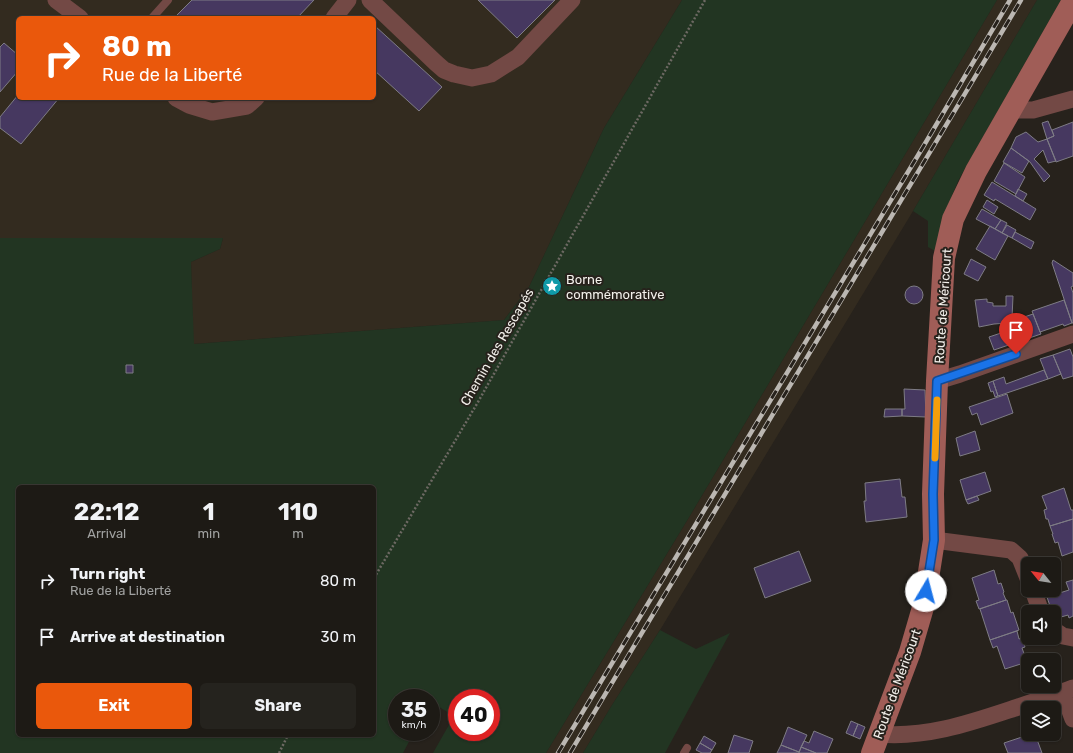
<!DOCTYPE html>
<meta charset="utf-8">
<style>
body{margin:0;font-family:Rubik,sans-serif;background:#25231e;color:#f1f3f6;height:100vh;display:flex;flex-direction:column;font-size:15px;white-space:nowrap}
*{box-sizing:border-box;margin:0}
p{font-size:13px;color:#a0a1a0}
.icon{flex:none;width:22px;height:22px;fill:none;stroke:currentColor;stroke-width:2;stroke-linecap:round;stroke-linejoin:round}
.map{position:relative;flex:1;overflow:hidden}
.panel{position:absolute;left:16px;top:485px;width:360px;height:252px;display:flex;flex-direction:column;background:#1d1a15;border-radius:6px;box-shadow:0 1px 3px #0004,0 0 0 1px #3b3834}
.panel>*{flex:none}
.hud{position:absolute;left:16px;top:16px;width:360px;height:84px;border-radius:6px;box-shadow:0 1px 3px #0004,0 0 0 1px #3b3834;background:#ea580c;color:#fff;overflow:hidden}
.needle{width:26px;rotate:300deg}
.controls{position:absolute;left:1021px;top:557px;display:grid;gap:8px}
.controls a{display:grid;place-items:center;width:40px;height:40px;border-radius:6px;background:#1d1a15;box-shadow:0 1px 3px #0004,0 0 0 1px #3b3834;font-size:20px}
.speed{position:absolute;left:388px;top:689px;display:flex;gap:8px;font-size:20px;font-weight:700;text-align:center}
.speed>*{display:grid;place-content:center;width:52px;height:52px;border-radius:50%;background:#1d1a15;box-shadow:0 1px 3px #0004,0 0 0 1px #3b3834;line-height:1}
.speed small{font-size:10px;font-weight:400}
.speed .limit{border:6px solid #d22;background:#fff;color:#111}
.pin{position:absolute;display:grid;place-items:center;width:34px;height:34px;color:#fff;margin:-41px -17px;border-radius:50% 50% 50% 0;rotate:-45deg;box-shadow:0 0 4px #0007}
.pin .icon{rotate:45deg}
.me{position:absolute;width:44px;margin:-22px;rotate:8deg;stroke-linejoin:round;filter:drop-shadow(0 0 3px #0008)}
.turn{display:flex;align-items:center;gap:14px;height:84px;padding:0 20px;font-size:18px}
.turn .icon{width:52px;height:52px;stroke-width:2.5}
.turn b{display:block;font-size:28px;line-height:34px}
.eta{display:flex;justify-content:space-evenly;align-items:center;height:68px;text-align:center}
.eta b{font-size:24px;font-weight:700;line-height:28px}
.button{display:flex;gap:8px;margin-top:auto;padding:8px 20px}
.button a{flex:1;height:46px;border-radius:6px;background:#ea580c;color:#fff;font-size:16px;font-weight:700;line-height:46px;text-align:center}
.button a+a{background:#25231e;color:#f1f3f6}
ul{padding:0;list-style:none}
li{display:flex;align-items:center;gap:12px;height:56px;padding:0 20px}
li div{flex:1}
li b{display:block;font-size:15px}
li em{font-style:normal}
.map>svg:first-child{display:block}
.built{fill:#332b1f;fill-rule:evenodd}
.green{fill:#223522;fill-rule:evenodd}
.building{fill:#463860;stroke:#7e7c85}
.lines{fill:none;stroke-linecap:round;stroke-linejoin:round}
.path{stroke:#6d6963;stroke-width:2.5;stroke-dasharray:2 2;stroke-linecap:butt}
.lane{stroke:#734945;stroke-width:8}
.street{stroke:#734945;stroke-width:17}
.secondary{stroke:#a05d57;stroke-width:22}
.rail-casing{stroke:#bbb7b2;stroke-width:4.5}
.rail{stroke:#27221c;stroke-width:3;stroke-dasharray:9;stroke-linecap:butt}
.route-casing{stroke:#114b97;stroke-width:10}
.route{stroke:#1a73e8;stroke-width:7}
.slow{stroke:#f59e0b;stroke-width:7}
.labels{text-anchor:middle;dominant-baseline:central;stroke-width:4;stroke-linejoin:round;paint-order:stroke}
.poi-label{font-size:13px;fill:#f3f0eb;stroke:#27221c;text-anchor:start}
.street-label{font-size:13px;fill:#f3f0eb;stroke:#27221c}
</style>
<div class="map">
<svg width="1073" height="753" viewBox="0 0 1073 753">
<rect width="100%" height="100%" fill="#27221c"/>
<path class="built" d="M0,0H682L604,128L529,287L504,320L193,344L191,262L220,249L223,238H0ZM18,18H374V98H18Z
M997,0H1037L913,211L660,630L612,705L583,753H546L688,519Z"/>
<path class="green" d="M682,0H997L688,519L546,753H433L454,716L431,702V698H397V732H414L403,753H0V238H223L220,249L191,262L194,344L504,320L529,287L604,128ZM18,487H374V735H18ZM457,698H491V732H457Z
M1037,0H1061L958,181L948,206L935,251L928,247V221L913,211Z
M660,630L696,649L730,633L665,753H583L612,705Z"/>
<path class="building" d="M192,0H314L297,18H178L176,16Z
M478,0H555L517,38Z
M375,26L442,87L419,111L374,70V27Z
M4,43L18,55V71L0,92V47Z
M18,95V98H59L21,144L0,128V117Z
M1048,121L1054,136L1047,139L1042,123Z
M1073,122V156L1056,162L1047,139L1054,136L1052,130Z
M1026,132L1038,142L1047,139L1056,161L1048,163L1043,150L1034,159L1050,176L1044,182L1030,162L1011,148L1016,137Z
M1011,148L1029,161L1022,173L1003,162Z
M1004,163L1025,177L1016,194L994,181Z
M992,182L1036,209L1030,220L995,199L994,201L984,195Z
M1018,189L1027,194L1023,201L1015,196Z
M987,200L998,207L994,214L983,207Z
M982,209L1001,220L995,229L976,219Z
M1001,220L1007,223L1002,233L995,229Z
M1007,225L1016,230L1012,238L1002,233Z
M990,226L1008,236L995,260L976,249Z
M1015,232L1034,242L1031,249L1012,238Z
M971,259L986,267L978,281L964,274Z
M1053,260L1073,273V286L1071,287L1073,293V323H1072L1052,263Z
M905 295a9 9 0 1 1 18 0a9 9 0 1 1-18 0Z
M1006,296H1013L1012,318H1007V323L994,324L979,327L975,300L987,299V302L993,303V306H1006Z
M1064,300L1072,323L1064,326L1063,324L1040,332L1032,311Z
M1033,314L1041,334L994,350L989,337L1004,332L1001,325Z
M1070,349L1073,357V376L1063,379L1053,355Z
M1053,355L1061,374L1048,379L1040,359Z
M126,365H133V373H126Z
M1044,370L1048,379L998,396L993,381L1004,377L1006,384Z
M993,381L998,396L995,397L993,391L991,392L988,383Z
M904,389L925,390L926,417L902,416V409H905Z
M1007,394L1013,413L981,425L977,413L972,415L969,407Z
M885,409H902V416L884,417Z
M975,431L980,450L960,456L956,438Z
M985,472L991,491L966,500L960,480Z
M900,479L902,497H905L907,517L866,522L864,501H866L865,483Z
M1064,488L1071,510H1073V519L1050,526L1048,519H1046L1044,510L1047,509L1042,496Z
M977,496L979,500L968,504L966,500Z
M1073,519V552L1062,556L1058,542L1055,543L1052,534H1053L1050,526Z
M799,551L811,581L765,598L754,568Z
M994,570L998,584L1001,583L1004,592L1003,593L1006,600L979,609L976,601L979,600L972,578Z
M1073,580V616L1069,618L1068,615L1054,619V612H1052L1047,597L1069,590L1066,582Z
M1006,600H1007L1011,613L1013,612L1019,630L990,640L980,609Z
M1017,631L1019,639L1022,638L1025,647L1022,648L1027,662L1005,669L997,646L993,648L990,640Z
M851,721L858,724L853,736L846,733Z
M858,724L865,727L860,739L853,736Z
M788,727L807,735L799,752L781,745Z
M814,731L833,739L827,753H816L801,747L804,741L809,743Z
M1031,734H1035L1042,753H1008L1004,743Z
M734,735L753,741L749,753H728Z
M704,736L716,743L712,750L700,743Z
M700,743L712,750L710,753H702L696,750Z
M781,745L799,752V753H777Z
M801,747L816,753H799Z"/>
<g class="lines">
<path class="path" d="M374,578L478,402L705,0
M279,753L288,735"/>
<path class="lane" d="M152,18L168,0
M684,753L687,748"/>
<path class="street" d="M56,0L80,18
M370,0L436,63L444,70L454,74L472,78L491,74L518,57L572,0
M334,18L348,0
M176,98L189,105L212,112L247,106L256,98
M1011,110H1033L1073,99
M937,381L960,374L1073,334
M934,540L1011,550L1020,558L1028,578
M1033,590L1041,612
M1054,630L1063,636L1073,638
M1063,692L1073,719
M879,734C924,738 967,724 1009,710C1030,703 1052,696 1073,688"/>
<path class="secondary" d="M872,753L910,652L924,604L934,540L933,494L937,381L944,258L953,219L976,171L1073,1"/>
<g class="rail-casing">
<path id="rail" d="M558,753L923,147L1010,0
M570,753L1021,0"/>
</g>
<use href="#rail" class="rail"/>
</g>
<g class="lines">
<g class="route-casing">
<path id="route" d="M926,591L934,540L933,494L937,381L1016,354"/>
</g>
<use href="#route" class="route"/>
<path class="slow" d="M935,458L937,400"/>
</g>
<defs>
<g id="sight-disc" transform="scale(1)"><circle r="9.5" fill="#0f9aa8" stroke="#27221c"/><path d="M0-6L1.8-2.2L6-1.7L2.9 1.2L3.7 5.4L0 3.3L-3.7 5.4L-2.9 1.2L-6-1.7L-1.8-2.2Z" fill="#fff"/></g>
</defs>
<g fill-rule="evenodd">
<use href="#sight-disc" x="552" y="286"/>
</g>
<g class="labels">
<g class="poi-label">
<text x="566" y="279">Borne<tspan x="566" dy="15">commémorative</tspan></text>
</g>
<g class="street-label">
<text transform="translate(943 306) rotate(-86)">Route de Méricourt</text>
<text transform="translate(497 347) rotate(-60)">Chemin des Rescapés</text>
<text transform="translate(897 684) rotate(-70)">Route de Méricourt</text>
</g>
</g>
</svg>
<div class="controls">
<a><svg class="needle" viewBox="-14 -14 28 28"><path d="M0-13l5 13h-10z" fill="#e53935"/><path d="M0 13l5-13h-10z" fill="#a0a1a0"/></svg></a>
<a><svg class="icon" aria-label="sound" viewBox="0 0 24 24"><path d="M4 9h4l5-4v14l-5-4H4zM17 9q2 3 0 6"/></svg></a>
<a><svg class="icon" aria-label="search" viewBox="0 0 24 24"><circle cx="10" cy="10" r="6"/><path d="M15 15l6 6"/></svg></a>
<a><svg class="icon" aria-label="layers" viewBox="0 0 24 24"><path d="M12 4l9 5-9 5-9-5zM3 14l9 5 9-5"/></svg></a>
</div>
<div class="speed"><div>35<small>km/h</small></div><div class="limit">40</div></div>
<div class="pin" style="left:1016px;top:354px;background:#d93025"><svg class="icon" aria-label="arrive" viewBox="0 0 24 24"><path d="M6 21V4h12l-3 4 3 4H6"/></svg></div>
<svg class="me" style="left:926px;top:591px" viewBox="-20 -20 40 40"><circle r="19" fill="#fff"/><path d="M0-13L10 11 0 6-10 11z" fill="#1a73e8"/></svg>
<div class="hud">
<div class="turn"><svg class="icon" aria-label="right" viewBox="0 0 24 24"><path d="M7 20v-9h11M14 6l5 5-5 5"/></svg><div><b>80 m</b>Rue de la Liberté</div></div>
</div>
<section class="panel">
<div class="eta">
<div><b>22:12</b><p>Arrival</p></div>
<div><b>1</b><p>min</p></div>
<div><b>110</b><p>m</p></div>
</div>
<ul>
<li><svg class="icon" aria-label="right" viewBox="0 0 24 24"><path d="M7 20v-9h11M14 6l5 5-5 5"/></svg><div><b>Turn right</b><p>Rue de la Liberté</p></div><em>80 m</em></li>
<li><svg class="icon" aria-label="arrive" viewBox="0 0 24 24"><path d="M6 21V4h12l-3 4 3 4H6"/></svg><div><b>Arrive at destination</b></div><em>30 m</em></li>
</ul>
<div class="button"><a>Exit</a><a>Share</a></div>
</section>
</div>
